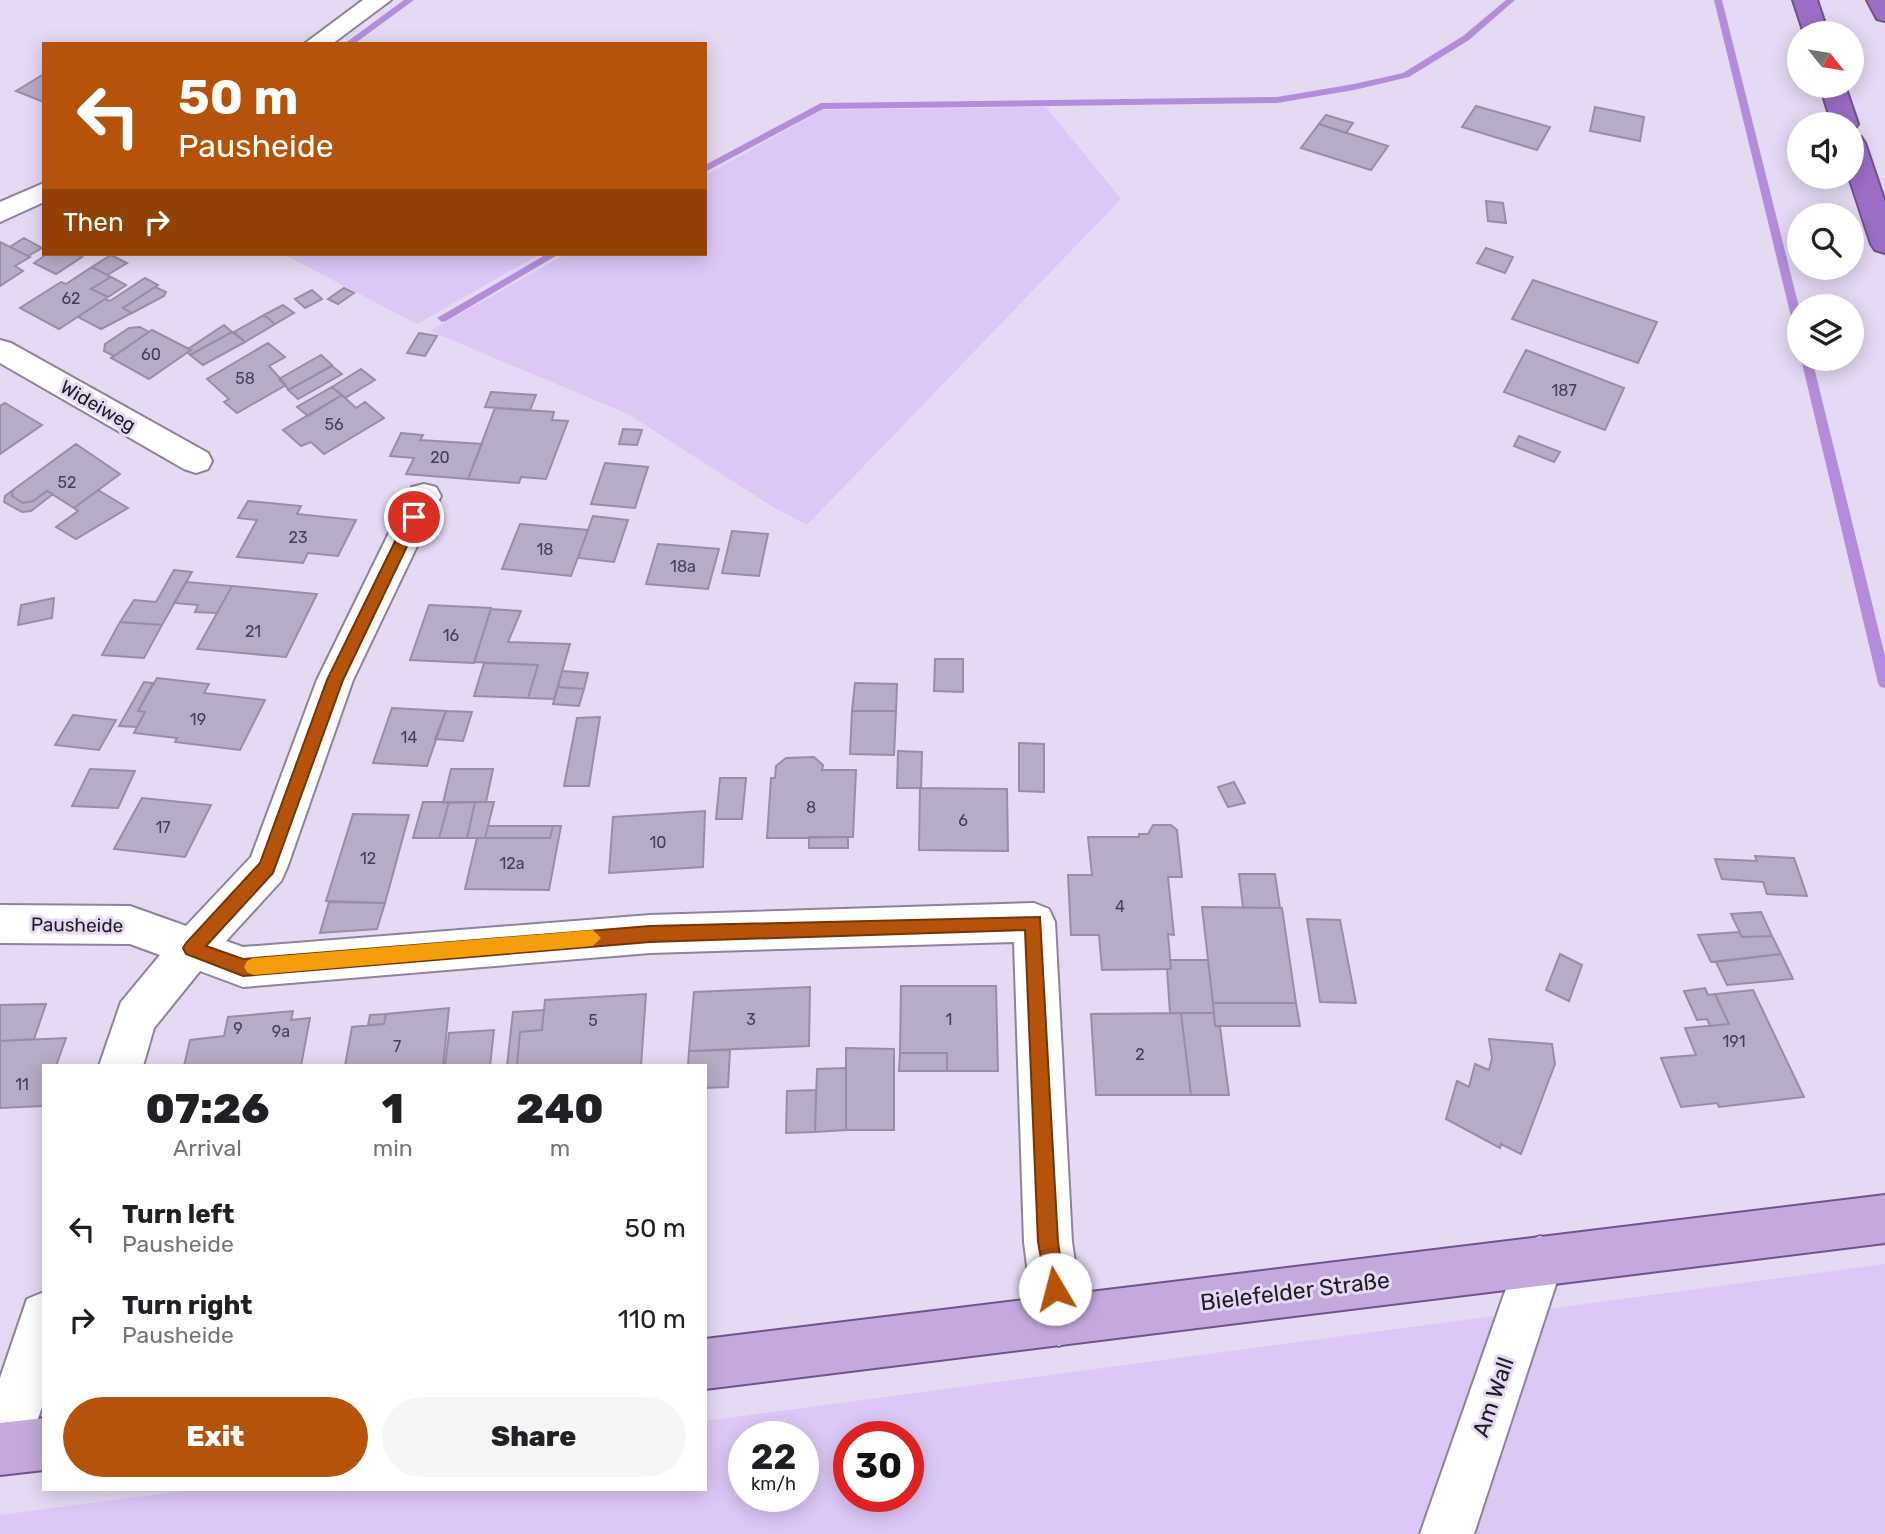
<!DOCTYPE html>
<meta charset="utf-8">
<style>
body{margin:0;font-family:Rubik,sans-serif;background:#f6f6f6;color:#202124;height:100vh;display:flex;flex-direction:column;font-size:26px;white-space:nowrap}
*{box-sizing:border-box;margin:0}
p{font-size:23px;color:#757577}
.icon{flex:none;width:38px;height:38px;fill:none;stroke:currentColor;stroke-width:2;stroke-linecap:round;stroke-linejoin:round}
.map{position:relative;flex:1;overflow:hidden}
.details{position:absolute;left:42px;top:1064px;width:665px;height:427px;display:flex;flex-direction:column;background:#fff;border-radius:0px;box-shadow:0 4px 18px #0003}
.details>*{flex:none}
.guide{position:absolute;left:42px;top:42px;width:665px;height:214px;border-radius:0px;box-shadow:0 4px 18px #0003;background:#b45309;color:#fff;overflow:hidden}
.needle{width:46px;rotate:120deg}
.fabs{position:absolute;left:1787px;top:21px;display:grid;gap:14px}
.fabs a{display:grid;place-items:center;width:77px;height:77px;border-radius:50%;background:#fff;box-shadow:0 4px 18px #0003;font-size:35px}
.speed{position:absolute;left:728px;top:1421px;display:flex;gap:14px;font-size:35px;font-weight:700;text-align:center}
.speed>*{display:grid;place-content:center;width:91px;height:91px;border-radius:50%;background:#fff;box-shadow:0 4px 18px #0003;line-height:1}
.speed small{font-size:18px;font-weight:400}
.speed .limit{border:10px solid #d22;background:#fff;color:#111}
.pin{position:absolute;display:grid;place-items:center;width:60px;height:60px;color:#fff;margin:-30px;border:4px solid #fff;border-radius:50%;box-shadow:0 2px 7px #0007}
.me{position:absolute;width:77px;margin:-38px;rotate:352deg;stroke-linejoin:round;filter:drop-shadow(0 0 5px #0008)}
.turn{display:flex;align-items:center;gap:24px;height:147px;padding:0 21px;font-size:32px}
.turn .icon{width:91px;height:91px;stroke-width:2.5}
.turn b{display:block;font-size:49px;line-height:60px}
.then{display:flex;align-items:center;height:66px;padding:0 21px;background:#0003;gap:14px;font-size:26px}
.eta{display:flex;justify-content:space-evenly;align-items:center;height:119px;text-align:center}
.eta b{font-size:42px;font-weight:800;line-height:49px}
.button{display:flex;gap:14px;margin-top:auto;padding:14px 21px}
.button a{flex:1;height:80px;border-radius:42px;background:#b45309;color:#fff;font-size:28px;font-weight:800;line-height:80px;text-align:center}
.button a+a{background:#f6f6f6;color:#202124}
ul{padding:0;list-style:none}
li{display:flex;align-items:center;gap:21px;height:91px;padding:0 21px}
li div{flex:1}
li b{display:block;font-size:26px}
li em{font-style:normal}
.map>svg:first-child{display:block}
.green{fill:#ddc7f7;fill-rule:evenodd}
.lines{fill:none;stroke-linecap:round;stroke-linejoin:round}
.stream{fill:#b38ddc;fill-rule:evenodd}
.building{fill:#b7acc5;stroke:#988da5;stroke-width:2}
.minor-casing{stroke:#8e839b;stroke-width:4}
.major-casing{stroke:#70528f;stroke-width:4}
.highway-casing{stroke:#70528f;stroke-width:4}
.minor{fill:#fff;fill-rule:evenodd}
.major{fill:#c3a9de;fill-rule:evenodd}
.highway{fill:#9b6fc8;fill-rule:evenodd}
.route{fill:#b45309;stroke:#753606;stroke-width:2}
.slow{fill:#f59e0b}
.labels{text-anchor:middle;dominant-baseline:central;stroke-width:6;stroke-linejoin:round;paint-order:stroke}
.number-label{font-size:16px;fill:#46404d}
.street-label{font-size:19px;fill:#201c25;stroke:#e5d9f4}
.near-street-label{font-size:23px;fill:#201c25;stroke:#e5d9f4}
</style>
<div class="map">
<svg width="1885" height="1534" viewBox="0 0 1885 1534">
<rect width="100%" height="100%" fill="#e5d9f4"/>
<path class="green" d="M1046,107L1121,199L807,525L773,507L628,414L430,331L566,254H705V176L822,110Z
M283,254H540L417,324Z
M1885,1264V1534H0V1515L197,1489H705V1421ZM744,1437H803V1496H744ZM849,1437H908V1496H849Z"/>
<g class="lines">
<path class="stream" d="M404,0H414L354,44H344Z
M1506,0H1515L1469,40L1409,77L1354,90L1277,103L823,109L705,172V165L821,103L1277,97L1354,84L1403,73L1463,36Z
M1714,0H1722L1799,307V333L1794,329Z
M547,254H559L446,321L442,322L437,318Z
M1801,359H1812L1885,656V688L1880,687L1878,683Z"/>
</g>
<path class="building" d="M44,74V102L16,91Z
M1476,106L1550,127L1537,150L1462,127Z
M1595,107L1644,117L1640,141L1590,131Z
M1326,115L1353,123L1346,133L1319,124Z
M1319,124L1388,146L1371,170L1301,148Z
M1486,201L1503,203L1506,223L1488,221Z
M24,238L42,248L28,256L10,247Z
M0,242L30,257L15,266L23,271L0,286Z
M1486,248L1513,257L1505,273L1477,263Z
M47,254H76L82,257L56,274L34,263Z
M111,255L127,263L107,275L92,267Z
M92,267L111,277L91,289L108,297L59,329L20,308L61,282L66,284Z
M111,277L126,285L108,297L91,289Z
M145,278L158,285L123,308L132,313L101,329L78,317L105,299L110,301Z
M1533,280L1657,322L1638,363L1512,319Z
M155,287L166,292L164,296L132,313L123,308Z
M344,288L354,293L338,304L328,299Z
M312,290L322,299L305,308L295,299Z
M283,305L294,313L275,324L264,315Z
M264,315L275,324L245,342L234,332Z
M224,325L232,332L190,355L188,352L191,350L188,349Z
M140,327L149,332L114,356L104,351L105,344L129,328Z
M152,330L191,350L149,379L111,358Z
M232,332L245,342L203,365L190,355Z
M419,333L437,336L425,356L407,353Z
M268,343L285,357L269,366L286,385L237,413L224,402L229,399L207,379Z
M1526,350L1624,388L1605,430L1504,392Z
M321,355L332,365L289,390L279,379Z
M332,366L342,374L298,399L288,390Z
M361,369L375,380L345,398L332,387Z
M332,387L342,395L308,416L297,407Z
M491,392L536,395L530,410L485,407Z
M342,395L356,408L365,402L384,418L324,454L311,442L301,446L283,430Z
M5,403L42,425L0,454V406Z
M495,408L554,412L552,420L568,421L546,479L521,477L519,483L468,479Z
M623,429L642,430L637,445L619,444Z
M401,433L423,435L420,440L482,444L468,479L406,474L414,458L390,456Z
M1519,436L1560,452L1554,462L1514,446Z
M76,444L120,474L74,508L47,491L33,501L23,503L12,496L13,490Z
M605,463L648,467L635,508L591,504Z
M13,490L12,496L23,503L33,501L47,491L53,494L31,511L22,512L4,502L5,496Z
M98,490L128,508L76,539L56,527L78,511L74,508Z
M248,501L301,506L297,514L356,520L338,556L308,553L303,563L237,557L257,520L238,518Z
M593,516L628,520L614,562L578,558Z
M520,524L588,530L571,576L502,569Z
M732,531L768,534L759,576L722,573Z
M658,544L719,549L708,589L646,584Z
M174,570L192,572L162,625L120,622L134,600L156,602Z
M186,582L232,586L217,613L195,612L198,605L174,603Z
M232,586L317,594L286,657L197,649Z
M54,598L52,618L18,625L21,605Z
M429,605L491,608L474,663L410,660Z
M491,609L521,611L508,642L570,644L554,699L528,698L538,665L474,662Z
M120,622L162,625L144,658L102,655Z
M935,659H963V692L934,691Z
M484,663L538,665L528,698L474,696Z
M562,671L588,673L584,689L558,687Z
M157,678L209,684L204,693L265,700L240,750L175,742L177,738L134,733L145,712L138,711Z
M144,682L153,683L138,711L145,712L137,727L119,726Z
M855,683L897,684L896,711H852Z
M558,687L584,689L579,706L553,704Z
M392,708L446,711L427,766L373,763Z
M446,711L472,712L463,741L435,739Z
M852,711H896L894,755L850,754Z
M73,715L116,720L99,750L55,745Z
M600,717L589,786H564L577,718Z
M1019,743L1044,744V792L1019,791Z
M898,751L922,752L921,788H897Z
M814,757L823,765L822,770H856L853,837L767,838L771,778H775L776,766L786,758Z
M90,769L135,771L118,808L72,806Z
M451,769H493L486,802L443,803Z
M720,778H746L742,819H716Z
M1234,782L1245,803L1228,807L1218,787Z
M920,788L1007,789L1008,851L919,850Z
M142,798L211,805L185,857L114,849Z
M423,802H449L439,838H413Z
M449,802H475L467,838H439Z
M475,802H494L485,838H467Z
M705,811L703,867L609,873L613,817Z
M353,814L409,815L385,903L326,901Z
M1153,825H1171L1177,830L1182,877H1168L1174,935L1168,934L1171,969L1102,970L1099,935H1071L1068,875H1092L1088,837H1139V834H1148Z
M488,826H553L550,838H485Z
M553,826H561L549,890L465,889L477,838H550Z
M809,837H848V848H809Z
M1755,856L1794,858L1807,896L1767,894L1763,882L1722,879L1715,859L1757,861Z
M1239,874H1275L1280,908H1243Z
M329,902L385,903L377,929L320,933Z
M1202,907L1282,908L1296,1003H1213Z
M1761,912L1772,936L1742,937L1731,914Z
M1307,919L1340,920L1356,1003L1320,1002Z
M1739,932L1742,937L1772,936L1781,954L1711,962L1698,935Z
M1560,954L1582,965L1569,1001L1546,990Z
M1781,954L1793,979L1727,985L1716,962Z
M1170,960H1208L1214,1013H1170L1167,969H1171Z
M901,986H996L998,1071H947V1053H900Z
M810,987L809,1046L689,1051L694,992Z
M1705,988L1708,995L1715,994L1729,1024L1710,1026L1707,1019L1697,1020L1684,991Z
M1753,990L1804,1097L1719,1107L1717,1103L1681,1107L1661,1058L1696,1055L1685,1028L1729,1024L1715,994Z
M646,994L641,1066H517L520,1032L542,1030L545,1000Z
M1213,1003H1296L1300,1026H1215Z
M46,1004L34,1039L0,1041V1005Z
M449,1008L443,1066H345L352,1027L384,1024L386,1014Z
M544,1010L542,1030L520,1032L517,1066H507L513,1012Z
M293,1011L291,1020L310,1018L301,1066H184L190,1040L224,1036L228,1017Z
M1181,1013L1191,1095H1096L1091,1014Z
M1181,1013H1214L1215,1026L1220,1027L1229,1095H1191Z
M386,1014L384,1024L368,1025L370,1015Z
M494,1030L490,1066H445L449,1033Z
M66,1038L56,1066H44L43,1106L0,1108V1041Z
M1489,1039L1552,1044L1555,1064L1521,1154L1501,1144L1500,1148L1446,1119L1457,1081L1469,1087L1475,1064L1489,1070L1492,1058Z
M846,1048L894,1049V1130H846Z
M730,1050L728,1087L705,1088V1066H688L689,1051Z
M900,1053H947V1071H899Z
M846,1068V1130L815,1132L817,1069Z
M816,1090L815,1132L786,1133L787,1091Z"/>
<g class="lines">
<g class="minor-casing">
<path id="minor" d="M363,0H391L332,44H304Z
M44,183V202L0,222V202Z
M0,340L11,343L208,453L212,461L208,469L196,473L184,469L0,363Z
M424,484L436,487L441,496L353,680L287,868L281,881L226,941L243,947L650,915L1034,903L1049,909L1055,922L1072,1242L1084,1321L1076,1338L1059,1346L1042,1338L1034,1321L1024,1242L1014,942L650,953L243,987L200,971L154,1028L143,1066H99L121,1002L160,955L130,944L0,943V905L130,906L186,926L251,857L317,680L407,496L412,487Z
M1540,1236L1557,1243L1564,1260L1474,1534H1420L1516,1260L1523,1243Z
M44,1292V1401L22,1466L4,1474L0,1472V1378L27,1299Z"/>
</g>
<g class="major-casing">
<path id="major" d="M1885,1195V1243L705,1389V1339Z
M44,1418V1470L0,1475V1423Z"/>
</g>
<g class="highway-casing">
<path id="highway" d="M1793,0H1817L1828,33H1804Z
M1867,0H1885V21L1877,19Z
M1820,86H1845L1858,124L1854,130H1852V124H1832Z
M1852,135L1861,137L1865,143L1885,202V253L1875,250L1871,244L1849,177Z"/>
</g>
<use href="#minor" class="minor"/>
<use href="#major" class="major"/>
<use href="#highway" class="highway"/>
</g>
<path class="route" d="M414,512L421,517L343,680L273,873L206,946L243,959L650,926L1040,917L1058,1242L1065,1289L1062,1297L1055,1299L1048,1297L1038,1242L1025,930L650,942L243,976L186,954L183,948L186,943L260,863L327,680L407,517Z"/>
<path class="slow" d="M593,930L601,938L593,946L253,975L247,972L244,967L247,961L253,958Z"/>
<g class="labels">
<g class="number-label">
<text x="71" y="298">62</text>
<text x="151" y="354">60</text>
<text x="245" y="378">58</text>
<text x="1564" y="390">187</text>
<text x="334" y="424">56</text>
<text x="440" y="457">20</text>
<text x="67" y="482">52</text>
<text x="298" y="537">23</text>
<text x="545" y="549">18</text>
<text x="683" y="566">18a</text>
<text x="253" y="631">21</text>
<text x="451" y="635">16</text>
<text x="198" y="719">19</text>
<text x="409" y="737">14</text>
<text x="811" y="807">8</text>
<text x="963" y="820">6</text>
<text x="163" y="827">17</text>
<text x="658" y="842">10</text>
<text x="368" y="858">12</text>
<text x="512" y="863">12a</text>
<text x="1120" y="906">4</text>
<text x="751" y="1019">3</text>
<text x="949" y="1019">1</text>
<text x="593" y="1020">5</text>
<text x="238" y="1028">9</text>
<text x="281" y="1031">9a</text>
<text x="1734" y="1041">191</text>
<text x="397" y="1046">7</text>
<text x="1140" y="1054">2</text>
<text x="22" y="1084">11</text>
</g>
<g class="street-label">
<text transform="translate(98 406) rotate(30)">Wideiweg</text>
<text transform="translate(77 925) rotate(1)">Pausheide</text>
</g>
<g class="near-street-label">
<text transform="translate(1295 1291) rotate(-7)">Bielefelder Straße</text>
<text transform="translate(1493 1397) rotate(-71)">Am Wall</text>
</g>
</g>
</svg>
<div class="fabs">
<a><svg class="needle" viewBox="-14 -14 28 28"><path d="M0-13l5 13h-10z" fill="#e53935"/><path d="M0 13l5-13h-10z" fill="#757577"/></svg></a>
<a><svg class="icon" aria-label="sound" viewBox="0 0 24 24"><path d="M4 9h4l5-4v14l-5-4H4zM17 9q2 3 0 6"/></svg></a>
<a><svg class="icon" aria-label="search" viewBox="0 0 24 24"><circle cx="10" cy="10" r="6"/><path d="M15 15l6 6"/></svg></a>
<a><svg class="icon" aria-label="layers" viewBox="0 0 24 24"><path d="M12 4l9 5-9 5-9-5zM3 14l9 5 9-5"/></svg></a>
</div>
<div class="speed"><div>22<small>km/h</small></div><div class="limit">30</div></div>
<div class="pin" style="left:414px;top:517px;background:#d93025"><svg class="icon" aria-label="arrive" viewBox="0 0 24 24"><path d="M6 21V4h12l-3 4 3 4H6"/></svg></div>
<svg class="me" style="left:1055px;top:1289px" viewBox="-20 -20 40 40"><circle r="19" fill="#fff"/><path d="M0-13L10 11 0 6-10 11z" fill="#b45309"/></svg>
<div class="guide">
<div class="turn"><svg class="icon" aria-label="left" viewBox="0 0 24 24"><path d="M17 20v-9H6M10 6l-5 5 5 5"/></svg><div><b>50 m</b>Pausheide</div></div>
<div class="then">Then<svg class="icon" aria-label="right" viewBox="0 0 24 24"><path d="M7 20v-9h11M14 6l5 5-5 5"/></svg></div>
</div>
<section class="details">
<div class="eta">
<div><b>07:26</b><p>Arrival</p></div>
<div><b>1</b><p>min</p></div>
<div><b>240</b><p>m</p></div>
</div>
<ul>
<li><svg class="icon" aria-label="left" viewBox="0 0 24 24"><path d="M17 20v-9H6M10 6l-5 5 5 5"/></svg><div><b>Turn left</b><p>Pausheide</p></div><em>50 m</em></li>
<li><svg class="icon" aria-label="right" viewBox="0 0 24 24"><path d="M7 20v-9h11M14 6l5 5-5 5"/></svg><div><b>Turn right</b><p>Pausheide</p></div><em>110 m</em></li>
</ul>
<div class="button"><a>Exit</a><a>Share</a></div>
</section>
</div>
